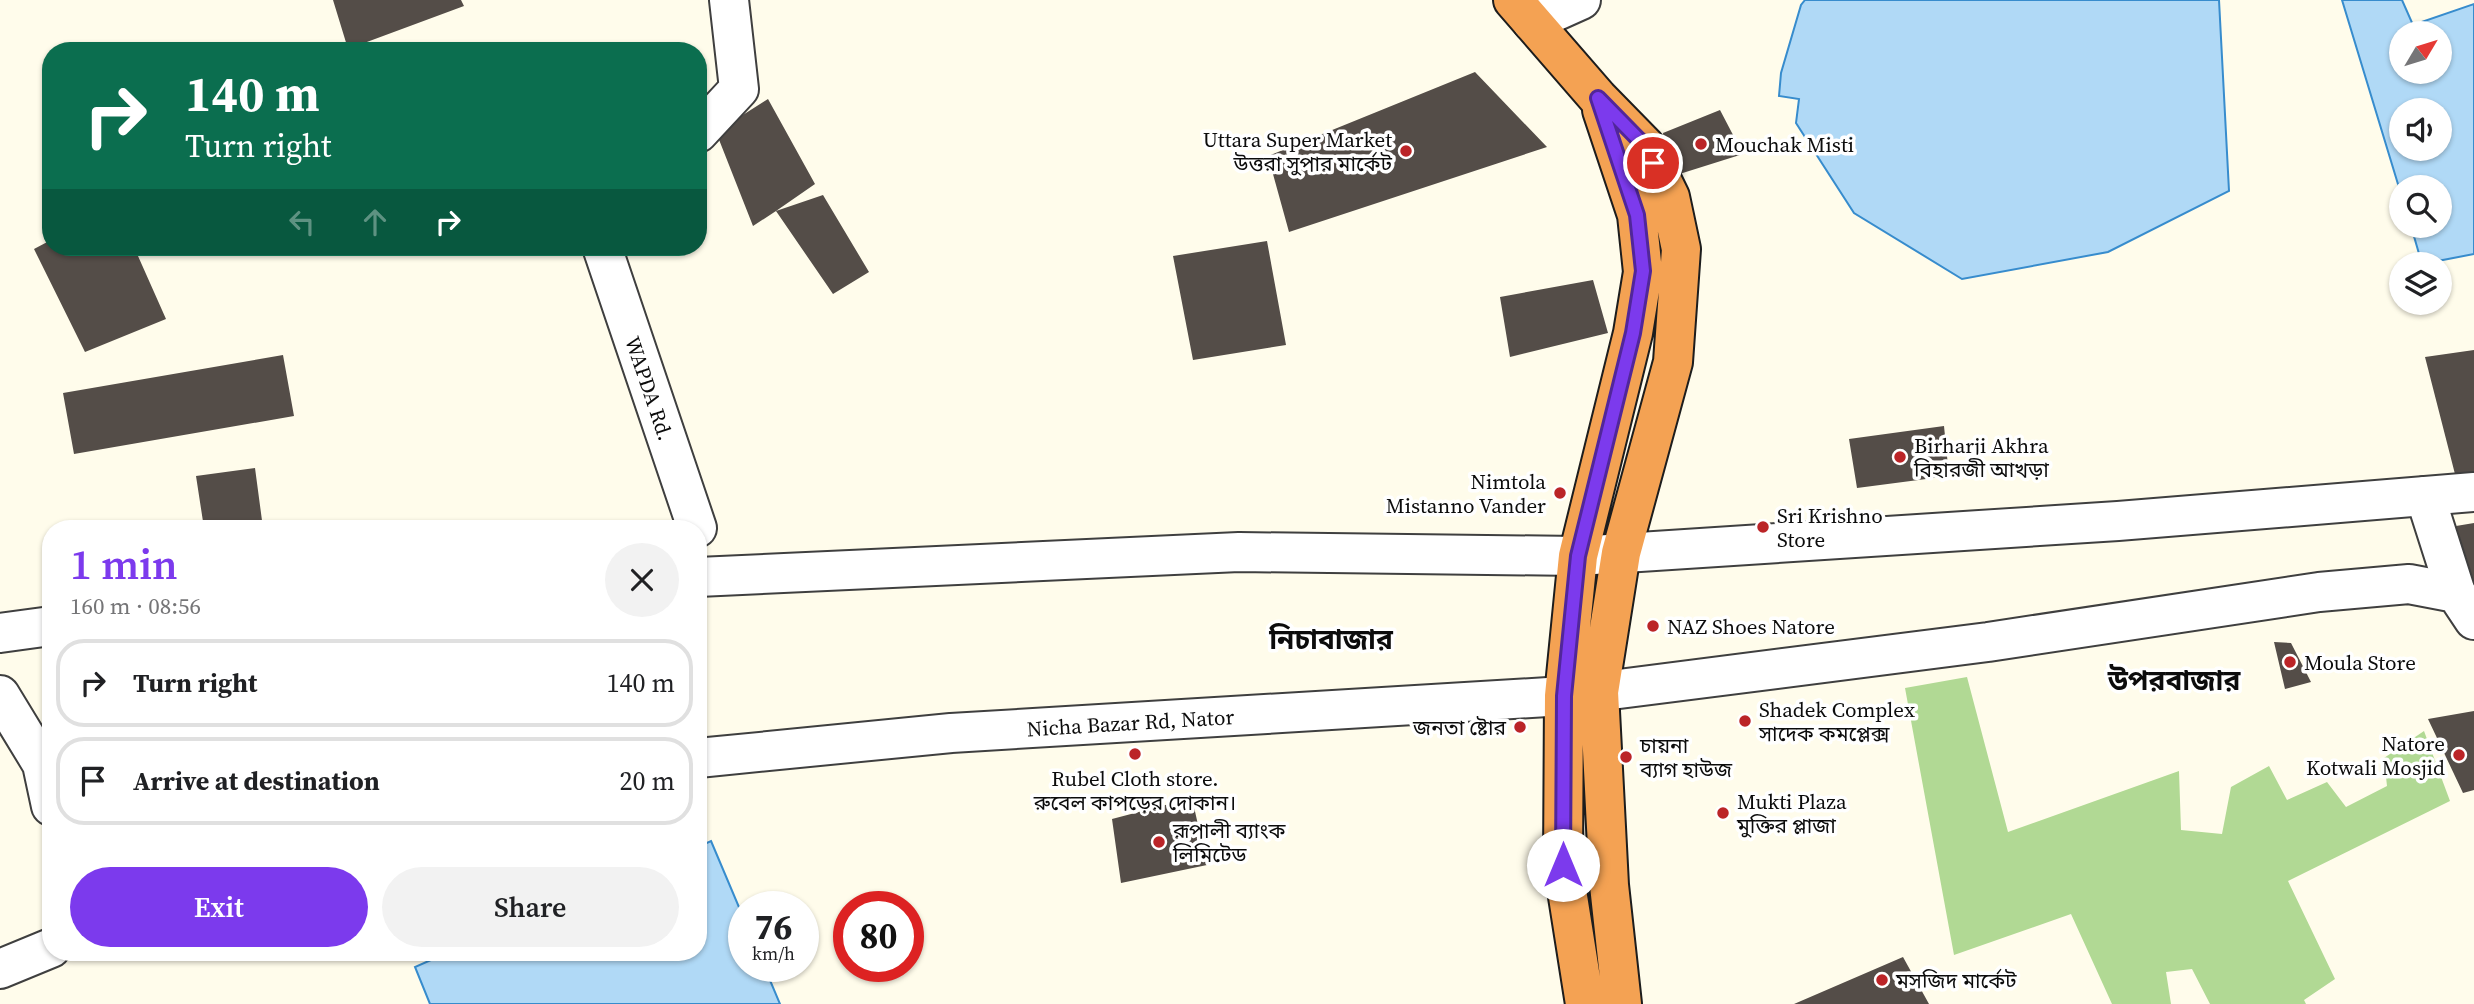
<!DOCTYPE html>
<meta charset="utf-8">
<style>
body{margin:0;font-family:"Source Serif 4","Noto Sans Bengali",serif;background:#f2f2f2;color:#202124;height:100vh;display:flex;flex-direction:column;font-size:26px;white-space:nowrap}
*{box-sizing:border-box;margin:0}
p{font-size:23px;color:#757577}
.icon{flex:none;width:38px;height:38px;fill:none;stroke:currentColor;stroke-width:2;stroke-linecap:round;stroke-linejoin:round}
.map{position:relative;flex:1;overflow:hidden}
.side{position:absolute;left:42px;top:520px;width:665px;height:441px;display:flex;flex-direction:column;background:#fff;border-radius:28px;box-shadow:0 2px 5px #0004}
.side>*{flex:none}
.guide{position:absolute;left:42px;top:42px;width:665px;height:214px;border-radius:28px;box-shadow:0 2px 5px #0004;background:#0b6e4f;color:#fff;overflow:hidden}
.needle{width:46px;rotate:52deg}
.buttons{position:absolute;left:2389px;top:21px;display:grid;gap:14px}
.buttons a{display:grid;place-items:center;width:63px;height:63px;border-radius:50%;background:#fff;box-shadow:0 2px 5px #0004;font-size:35px}
.speed{position:absolute;left:728px;top:891px;display:flex;gap:14px;font-size:35px;font-weight:700;text-align:center}
.speed>*{display:grid;place-content:center;width:91px;height:91px;border-radius:50%;background:#fff;box-shadow:0 2px 5px #0004;line-height:1}
.speed small{font-size:18px;font-weight:400}
.speed .limit{border:10px solid #d22;background:#fff;color:#111}
.pin{position:absolute;display:grid;place-items:center;width:60px;height:60px;color:#fff;margin:-30px;border:4px solid #fff;border-radius:50%;box-shadow:0 2px 7px #0007}
.me{position:absolute;width:77px;margin:-38px;rotate:0deg;stroke-linejoin:round;filter:drop-shadow(0 0 5px #0008)}
.turn{display:flex;align-items:center;gap:24px;height:147px;padding:0 28px;font-size:32px}
.turn .icon{width:91px;height:91px;stroke-width:2.5}
.turn b{display:block;font-size:49px;line-height:60px}
.lanes{display:flex;align-items:center;height:66px;padding:0 28px;background:#0003;justify-content:center;gap:35px;direction:ltr}
.lanes .off{opacity:.35}
.round{display:grid;place-items:center;flex:none;width:74px;height:74px;border-radius:37px;background:#f2f2f2}
.head{display:flex;align-items:center;justify-content:space-between;height:119px;padding:0 28px}
h1{font-size:42px;font-weight:600;line-height:52px;color:#7c3aed}
.action{display:flex;gap:14px;margin-top:auto;padding:14px 28px}
.action a{flex:1;height:80px;border-radius:42px;background:#7c3aed;color:#fff;font-size:28px;font-weight:600;line-height:80px;text-align:center}
.action a+a{background:#f2f2f2;color:#202124}
ul{padding:0;list-style:none}
li{display:flex;align-items:center;gap:21px;height:88px;margin:0 14px 10px;padding:0 14px;border:4px solid #e0e0e0;border-radius:28px}
li div{flex:1}
li b{display:block;font-size:26px}
li em{font-style:normal}
.map>svg:first-child{display:block}
.forest{fill:#b1d994}
.water{fill:#b0d9f6;stroke:#378ccd;stroke-width:2;fill-rule:evenodd}
.building{fill:#544d48}
.lines{fill:none;stroke-linecap:round;stroke-linejoin:round}
.minor-casing{stroke:#3f3f3f;stroke-width:42}
.highway-casing{stroke:#1d1d1d;stroke-width:42}
.minor{stroke:#fff;stroke-width:38}
.highway{stroke:#f4a253;stroke-width:38}
.route-casing{stroke:#51269a;stroke-width:18}
.route{stroke:#7c3aed;stroke-width:12}
.poi-dot{fill:#bb2427;stroke:#fff;stroke-width:2.5}
.labels{text-anchor:middle;dominant-baseline:central;stroke-width:7;stroke-linejoin:round;paint-order:stroke}
.poi-label{font-size:21px;fill:#0c0c0c;stroke:#fff;text-anchor:start}
.street-label{font-size:21px;fill:#0c0c0c;stroke:#fff}
.district-label{font-size:28px;font-weight:bold;fill:#0c0c0c;stroke:#fff}
</style>
<div class="map">
<svg width="2474" height="1004" viewBox="0 0 2474 1004">
<rect width="100%" height="100%" fill="#fffceb"/>
<path class="forest" d="M1967,677L2008,832L2179,771L2181,830L2222,834L2231,787L2269,766L2287,800L2327,782L2346,807L2387,786L2384,758L2424,731L2450,801L2288,881L2335,979L2304,1000L2306,1004H2210L2192,969L2166,972L2171,1004H2112L2071,914L1954,955L1905,688Z"/>
<path class="water" d="M1805,0H2219L2229,191L2108,252L1962,279L1854,213L1796,123L1799,99L1779,96L1781,73L1801,5Z
M2342,0H2402L2413,25L2474,4V254L2422,264L2411,226H2440V187H2401V194ZM2401,33H2440V72H2401ZM2401,110H2440V149H2401Z
M711,841L744,919V966H764L780,1004H430L415,967L449,952H698V847Z"/>
<path class="building" d="M333,0H461L464,6L348,49Z
M1475,72L1547,147L1289,232L1268,156Z
M768,99L815,184L776,211L823,195L869,272L833,294L776,211L753,226L716,132Z
M1720,110L1743,154L1670,177L1663,133Z
M51,240V247H134L166,319L85,352L34,249Z
M1267,241L1286,345L1193,360L1173,256Z
M1593,280L1608,333L1510,357L1500,297Z
M2474,350V478H2456L2425,357Z
M283,355L294,416L74,454L63,393Z
M1944,426L1949,476L1857,488L1849,439Z
M255,468L263,528H204L196,476Z
M2474,523V582L2473,583L2456,526Z
M2274,642L2291,643L2311,682L2285,689Z
M2474,711V790L2463,793L2428,719Z
M1192,798L1207,865L1121,883L1112,819Z
M1903,957L1929,1004H1794Z"/>
<g class="lines">
<g class="minor-casing">
<g id="minor">
<path d="M1532,22L1581,0"/>
<path d="M698,133L739,89L729,0"/>
<path id="s1" d="M602,247L697,528"/>
<path d="M2425,496L2456,593"/>
<path d="M698,577L1239,552L1578,556L2118,521L2474,492"/>
<path d="M0,633L51,626"/>
<path d="M0,695L42,764L51,806"/>
<path id="s2" d="M698,758L951,733L1564,696L1988,642L2319,592L2409,584L2456,593L2474,620"/>
<path d="M0,969L51,948"/>
</g>
</g>
<g class="highway-casing">
<path id="highway" d="M1513,0L1598,98L1645,146L1670,197L1681,249L1673,362L1621,553L1599,692L1609,885L1622,1004
M1585,1004L1563,865L1564,696L1578,556L1633,333L1643,272L1637,215L1602,110"/>
</g>
<use href="#minor" class="minor"/>
<use href="#highway" class="highway"/>
</g>
<g class="lines">
<g class="route-casing">
<path id="route" d="M1563,865L1564,696L1578,556L1633,333L1643,271L1637,215L1598,98L1645,146L1653,163"/>
</g>
<use href="#route" class="route"/>
</g>
<g class="poi-dot">
<circle cx="1701" cy="144" r="7"/>
<circle cx="1406" cy="151" r="7"/>
<circle cx="1900" cy="457" r="7"/>
<circle cx="1560" cy="493" r="7"/>
<circle cx="1763" cy="527" r="7"/>
<circle cx="1653" cy="626" r="7"/>
<circle cx="2290" cy="662" r="7"/>
<circle cx="1745" cy="721" r="7"/>
<circle cx="1520" cy="727" r="7"/>
<circle cx="1135" cy="754" r="7"/>
<circle cx="2459" cy="755" r="7"/>
<circle cx="1626" cy="757" r="7"/>
<circle cx="1723" cy="813" r="7"/>
<circle cx="1159" cy="842" r="7"/>
<circle cx="1882" cy="980" r="7"/>
</g>
<g class="labels">
<g class="poi-label">
<text x="1392" y="139" text-anchor="end">Uttara Super Market<tspan x="1392" dy="24">উত্তরা সুপার মার্কেট</tspan></text>
<text x="1715" y="144">Mouchak Misti</text>
<text x="1914" y="445">Birharji Akhra<tspan x="1914" dy="24">বিহারজী আখড়া</tspan></text>
<text x="1546" y="481" text-anchor="end">Nimtola<tspan x="1546" dy="24">Mistanno Vander</tspan></text>
<text x="1777" y="515">Sri Krishno<tspan x="1777" dy="24">Store</tspan></text>
<text x="1667" y="626">NAZ Shoes Natore</text>
<text x="2304" y="662">Moula Store</text>
<text x="1759" y="709">Shadek Complex<tspan x="1759" dy="24">সাদেক কমপ্লেক্স</tspan></text>
<text x="1506" y="727" text-anchor="end">জনতা ষ্টোর</text>
<text x="2445" y="743" text-anchor="end">Natore<tspan x="2445" dy="24">Kotwali Mosjid</tspan></text>
<text x="1640" y="745">চায়না<tspan x="1640" dy="24">ব্যাগ হাউজ</tspan></text>
<text x="1135" y="778" text-anchor="middle">Rubel Cloth store.<tspan x="1135" dy="24">রুবেল কাপড়ের দোকান।</tspan></text>
<text x="1737" y="801">Mukti Plaza<tspan x="1737" dy="24">মুক্তির প্লাজা</tspan></text>
<text x="1173" y="830">রূপালী ব্যাংক<tspan x="1173" dy="24">লিমিটেড</tspan></text>
<text x="1896" y="980">মসজিদ মার্কেট</text>
</g>
<g class="street-label">
<text stroke="none"><textPath href="#s1" startOffset="149">WAPDA Rd.</textPath></text>
<text stroke="none"><textPath href="#s2" startOffset="434">Nicha Bazar Rd, Nator</textPath></text>
</g>
<g class="district-label">
<text x="1331" y="639">নিচাবাজার</text>
<text x="2174" y="680">উপরবাজার</text>
</g>
</g>
</svg>
<div class="buttons">
<a><svg class="needle" viewBox="-14 -14 28 28"><path d="M0-13l5 13h-10z" fill="#e53935"/><path d="M0 13l5-13h-10z" fill="#757577"/></svg></a>
<a><svg class="icon" aria-label="sound" viewBox="0 0 24 24"><path d="M4 9h4l5-4v14l-5-4H4zM17 9q2 3 0 6"/></svg></a>
<a><svg class="icon" aria-label="search" viewBox="0 0 24 24"><circle cx="10" cy="10" r="6"/><path d="M15 15l6 6"/></svg></a>
<a><svg class="icon" aria-label="layers" viewBox="0 0 24 24"><path d="M12 4l9 5-9 5-9-5zM3 14l9 5 9-5"/></svg></a>
</div>
<div class="speed"><div>76<small>km/h</small></div><div class="limit">80</div></div>
<div class="pin" style="left:1653px;top:163px;background:#d93025"><svg class="icon" aria-label="arrive" viewBox="0 0 24 24"><path d="M6 21V4h12l-3 4 3 4H6"/></svg></div>
<svg class="me" style="left:1563px;top:865px" viewBox="-20 -20 40 40"><circle r="19" fill="#fff"/><path d="M0-13L10 11 0 6-10 11z" fill="#7c3aed"/></svg>
<div class="guide">
<div class="turn"><svg class="icon" aria-label="right" viewBox="0 0 24 24"><path d="M7 20v-9h11M14 6l5 5-5 5"/></svg><div><b>140 m</b>Turn right</div></div>
<div class="lanes"><svg class="icon off" aria-label="left" viewBox="0 0 24 24"><path d="M17 20v-9H6M10 6l-5 5 5 5"/></svg><svg class="icon off" aria-label="ahead" viewBox="0 0 24 24"><path d="M12 20V5M6 11l6-6 6 6"/></svg><svg class="icon" aria-label="right" viewBox="0 0 24 24"><path d="M7 20v-9h11M14 6l5 5-5 5"/></svg></div>
</div>
<section class="side">
<div class="head"><div><h1>1 min</h1><p>160 m · 08:56</p></div><a class="round"><svg class="icon" aria-label="close" viewBox="0 0 24 24"><path d="M6 6l12 12M18 6L6 18"/></svg></a></div>
<ul>
<li><svg class="icon" aria-label="right" viewBox="0 0 24 24"><path d="M7 20v-9h11M14 6l5 5-5 5"/></svg><div><b>Turn right</b></div><em>140 m</em></li>
<li><svg class="icon" aria-label="arrive" viewBox="0 0 24 24"><path d="M6 21V4h12l-3 4 3 4H6"/></svg><div><b>Arrive at destination</b></div><em>20 m</em></li>
</ul>
<div class="action"><a>Exit</a><a>Share</a></div>
</section>
</div>
